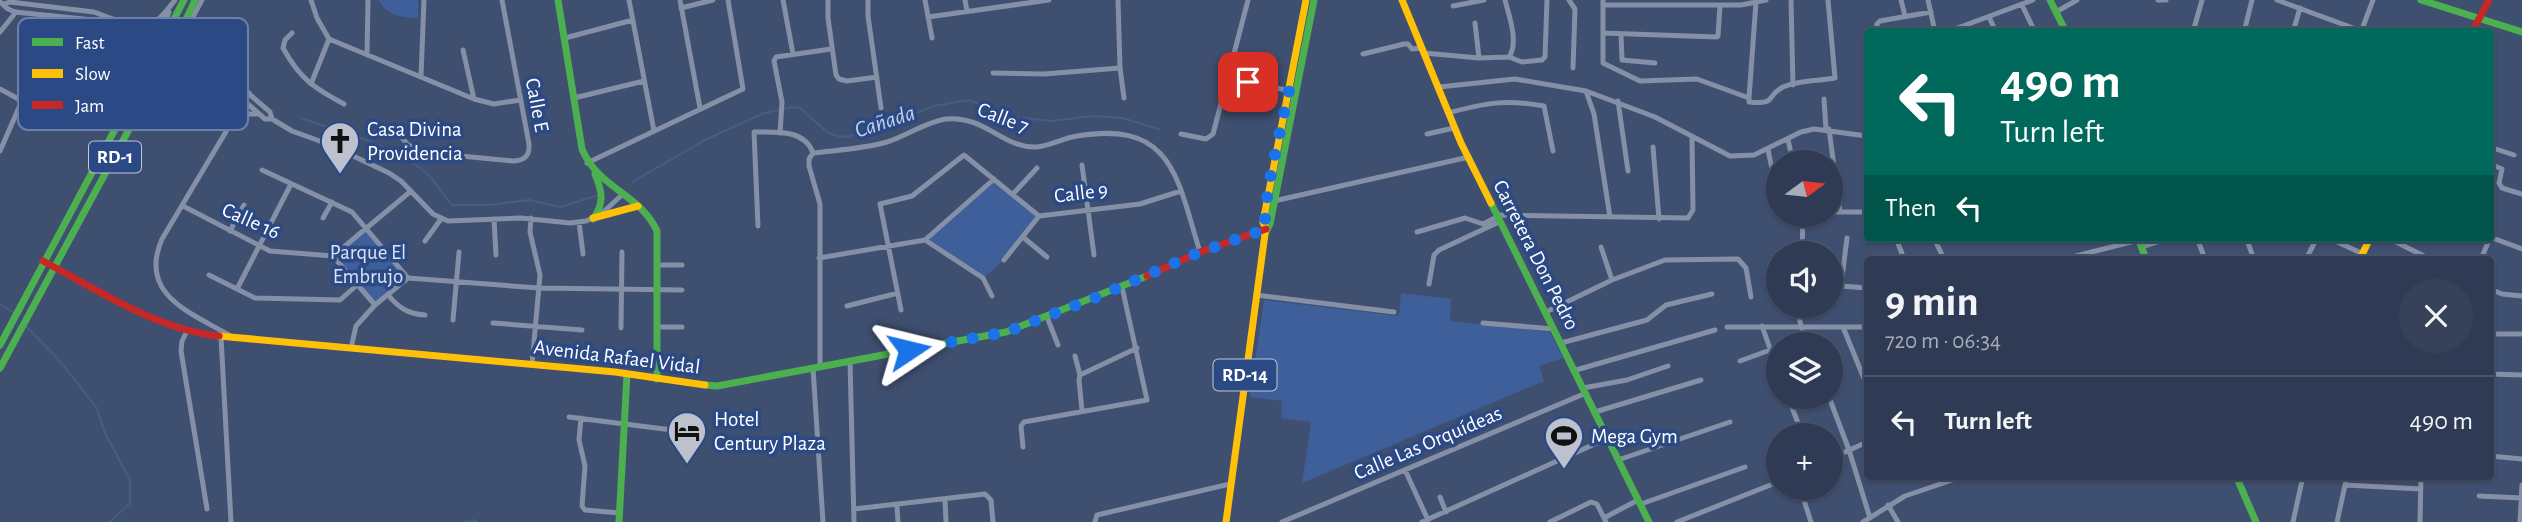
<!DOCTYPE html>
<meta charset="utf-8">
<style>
body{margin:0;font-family:"Alegreya Sans",sans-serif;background:#37425a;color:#f1f3f6;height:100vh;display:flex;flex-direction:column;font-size:26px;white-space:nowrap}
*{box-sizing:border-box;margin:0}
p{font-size:23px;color:#a7adb8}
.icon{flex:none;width:38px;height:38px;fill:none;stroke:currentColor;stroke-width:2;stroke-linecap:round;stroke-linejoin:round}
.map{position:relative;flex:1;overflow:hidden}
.details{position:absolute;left:1864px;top:256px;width:630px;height:224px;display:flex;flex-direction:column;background:#2f3b54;border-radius:7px;box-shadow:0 2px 5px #0004,0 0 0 2px #4a556b}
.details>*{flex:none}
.banner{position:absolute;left:1864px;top:28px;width:630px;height:214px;border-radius:7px;box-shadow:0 2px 5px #0004,0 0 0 2px #4a556b;background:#00695c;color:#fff;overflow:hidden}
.needle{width:46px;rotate:75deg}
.controls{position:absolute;left:1766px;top:150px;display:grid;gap:14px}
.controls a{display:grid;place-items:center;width:77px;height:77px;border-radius:50%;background:#2f3b54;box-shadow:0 2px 5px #0004,0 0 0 2px #4a556b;font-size:35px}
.pin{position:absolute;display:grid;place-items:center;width:60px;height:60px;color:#fff;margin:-30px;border-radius:14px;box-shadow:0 4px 10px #0006}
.me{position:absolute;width:77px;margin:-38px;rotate:80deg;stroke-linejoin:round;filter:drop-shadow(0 0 5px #0008)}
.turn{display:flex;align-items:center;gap:24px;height:147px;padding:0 21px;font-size:32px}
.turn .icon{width:91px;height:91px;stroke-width:2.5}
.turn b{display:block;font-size:49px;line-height:60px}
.then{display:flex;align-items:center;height:66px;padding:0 21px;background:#0003;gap:14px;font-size:26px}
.round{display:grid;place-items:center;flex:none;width:74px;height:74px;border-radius:37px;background:#37425a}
.head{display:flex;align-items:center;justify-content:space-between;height:119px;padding:0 21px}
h1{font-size:42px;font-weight:700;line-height:52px}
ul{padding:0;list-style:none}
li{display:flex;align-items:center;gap:21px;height:91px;padding:0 21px;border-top:2px solid #4a556b}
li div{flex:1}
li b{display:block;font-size:26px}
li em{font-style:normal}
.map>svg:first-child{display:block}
.green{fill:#3f5f9a}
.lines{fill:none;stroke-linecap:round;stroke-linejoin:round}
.stream{stroke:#475d87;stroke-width:2}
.street{stroke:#8590a6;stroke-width:5}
.fast{stroke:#4caf50;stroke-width:7}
.slow{stroke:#ffc107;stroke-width:7}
.jam{stroke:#c62828;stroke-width:7}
.route{stroke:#1a73e8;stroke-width:12;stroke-dasharray:0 21.6}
.labels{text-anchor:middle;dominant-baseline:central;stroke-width:7;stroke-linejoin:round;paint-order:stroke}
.shield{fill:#2a4985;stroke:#bfc8da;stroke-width:2}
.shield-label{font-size:19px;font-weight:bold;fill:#fff}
.street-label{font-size:21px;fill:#fff;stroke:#2a4985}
.poi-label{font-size:21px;fill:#fff;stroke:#2a4985;text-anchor:start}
.park-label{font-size:21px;fill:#d8e3f6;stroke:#2a4985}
.water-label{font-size:23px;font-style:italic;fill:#c1d1ee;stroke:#2a4985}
.key{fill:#2a4985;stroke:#6a80aa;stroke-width:2}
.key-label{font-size:19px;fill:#fff}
</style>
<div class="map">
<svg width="2522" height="522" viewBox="0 0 2522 522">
<rect width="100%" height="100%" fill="#3f4f70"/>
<path class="green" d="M379,0H418V18C402,18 386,15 379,0Z
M994,179L1039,216L1004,260L983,278L925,240Z
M366,227L408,278L375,305L333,256Z
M1401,293L1451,299L1450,321L1550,332L1563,358L1539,366L1544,381L1302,483L1311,422L1281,418L1282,401L1250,397L1264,300L1399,316Z"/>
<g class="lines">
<path class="stream" d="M301,118C342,133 402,146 432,179C439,187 445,197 452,205H489L529,200L560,207L599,195
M632,182L707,139L764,113L793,107L800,108L828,133L842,137L862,134L934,106L969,100L1013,117L1051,121L1093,116L1122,118L1159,129
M0,304L14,313
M27,327L59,360L96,407L105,433L130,480V503L110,522
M465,522L473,520L477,522"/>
<path class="street" d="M629,0L654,131
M680,0L700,108
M783,0L793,54
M828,0V18L836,75L839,79L847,81L877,77
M868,0V16L881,108
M925,0L932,38
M965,0L967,11
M1118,0L1120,68L1124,98
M1505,0C1509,16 1519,42 1509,57
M1569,0L1575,9L1573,68
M1603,0V63L1640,81L1697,79L1749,98V102C1778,105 1765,96 1783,87C1798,80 1820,81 1835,78L1828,0
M1791,0L1793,85
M1901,0L1905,16
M1928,0L1935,32
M2158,0H2166
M2277,0L2364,32
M0,2L8,9L15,12L93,20L213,77L233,91L265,119H272L292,131L328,144L389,173L401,181L433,214L448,221L521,218L570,223L586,221L601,214L623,194
M4,4L10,2L94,12L113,19L226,74L270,112L272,119
M1603,5H1741L1766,0
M2022,5L2035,32
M1453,6L1484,0
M681,8L713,0
M2056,12L2077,0
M928,17L1049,0
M1989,17L1996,32
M190,22L202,0
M1475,23L1479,58
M133,27C154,28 163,16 175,0
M0,32L16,12
M1876,32L1877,24L1880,21L1931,12
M1947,32L2033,0
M2193,32L2202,0
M2244,32L2252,0
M2293,32L2300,8
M2361,32L2373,0
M292,33L285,40L283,48C300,79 314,88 344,104
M1603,33L1717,37L1718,36L1720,5
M1621,34L1622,60L1655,63
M565,38L633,20
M161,39L162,28L169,12
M329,39L474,99L494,104L520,100
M463,50L474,99
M1424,53L1479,58L1509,57L1522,62L1542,60L1545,57L1547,0
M1363,54L1404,44H1408L1412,49L1422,48
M367,55L368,0
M993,73L1044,74L1120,68
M421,76L424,0
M1229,77L1290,91
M311,84L329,39L317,18L311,0
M220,85L230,104L232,121L244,114H258
M1439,87L1515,79L1586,91L1655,117L1730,156L1754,155L1801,132L1814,129L1867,136
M0,89L22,101
M1586,91L1594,114L1610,217
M574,98L644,81
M1749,98L1756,2
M1824,99L1826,129
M1618,101L1628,171
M1448,113C1485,103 1505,99 1544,106L1553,151
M394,128L408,145L430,153L512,161C524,161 530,156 529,144L502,0
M1829,129L1840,212
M780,133L782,102L774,61L776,57L831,49
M1181,134L1206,139L1213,134L1248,0
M1427,134L1454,128
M1788,139L1793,163
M1653,147L1659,219
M2490,147L2514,155
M1768,150L1778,197
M0,151L38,64
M813,153C837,150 863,149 887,142C906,136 926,122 946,119C985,115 1002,148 1036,147C1050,146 1063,138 1077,136C1174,120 1177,179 1200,252
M813,153L809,159V166L820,204V365
M587,163L743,89L728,0
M2490,164L2502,169L2499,183L2502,188L2522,194
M1082,165L1094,255
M262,170L352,212L408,278
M1013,194L1037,168
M1274,201L1469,157
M183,206L270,251L333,256L411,191
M1830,212H1867
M1496,215L1688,218L1693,210L1692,138
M323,218L332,202
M531,218L530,232L540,275L532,364
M494,219L496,255
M579,222L583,254
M758,226L754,132C775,132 805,129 813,153
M230,231L244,205
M1417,232L1465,218L1483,224L1497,217
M2490,237L2522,249
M1024,238L1047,257
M1896,238L1904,259
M1934,238L1944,259
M2197,238L2205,259
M2246,238L2254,259
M2329,238L2363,254
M2388,238L2430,259
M925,240L994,179
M425,241L441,219
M1936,242L1958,239
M1601,247L1612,280
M2141,247L2169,238
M1802,254L1803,215
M333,256L375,305
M819,258L925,240L983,278L992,296
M2064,259L2139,240
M2306,259L2317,238
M2481,259L2490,238
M1004,260L1039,216
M657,265H682
M209,275L255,298L340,300L357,285
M1830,283L1841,286L1867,288
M1429,284L1434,255L1439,250L1499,222
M1841,286L1847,238
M237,289L291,184
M2490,289L2502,294L2522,296
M388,295C399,308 408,314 425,315
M1256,295L1394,312
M847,306L898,293
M1797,306L1801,326L1808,345
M901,310L880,204L912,196L964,155L1039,216L1140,204L1181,191
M1546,312L1612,280L1665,260L1738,259L1746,268L1751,297
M1047,317L1058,345
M453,320L459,252
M493,323L582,330
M1483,323L1554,329
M1762,326L1778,371
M657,327H682
M1727,327H1867
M1843,327L1867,386
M621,328L622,252
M187,331L182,341L181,351L207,509
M2490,334H2522
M229,335C189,312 138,294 162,239L249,93
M221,337L231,522
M1561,343L1647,320L1666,305L1712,294
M351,348L356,326L375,305L408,278L539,288L682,290
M1075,356L1080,375
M850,361L854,522
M1740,361L1770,350
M813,368L823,522
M1576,370L1715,330
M2490,374L2522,375
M1583,388L1627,380L1668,366
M1788,397L1803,436
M1829,397L1849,450L1870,518
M1082,411L1079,380L1080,375L1137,348
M1595,412L1701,380
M569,417L672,430
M581,418L579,440L585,466L582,506L585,510L620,513
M1023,447L1021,426L1024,422L1147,400L1122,287
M2490,456L2522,459
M1830,459L1867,442
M1618,460L1730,422
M1405,470L1428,520
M2346,485L2421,489
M1800,488L1811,522
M2479,496L2522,498
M1440,497L1446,512
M945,500L946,522
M1641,504L1745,467
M1888,505L1898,522
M897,506L898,522
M854,509L985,494L991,500L993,522
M1604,518L1638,500
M1095,522L1097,515L1230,484
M1282,522L1586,393
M1422,522L1608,438
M1550,522L1591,502L1597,504L1606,522
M1677,522L1778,482
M1863,522L1905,496L1964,476
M2293,522L2303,476
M2337,522L2347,476
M2420,522L2421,476
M2520,522L2522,485"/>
<path class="fast" d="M558,0L582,149C598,188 640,194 657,231V379
M2050,0L2066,32
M2421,0L2522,32
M125,35L136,59L131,91
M1491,203L1649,522
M593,219C605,203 602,191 595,174
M1265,234L1270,224L1314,0
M2138,238L2146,259
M0,345L184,0
M0,368L173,48L195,0
M705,385L717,386L1006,332L1147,276
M2236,476L2256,522
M619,522L627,374"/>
<path class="slow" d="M1402,0L1461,143L1491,203
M593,218L638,206
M1266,229L1263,222L1306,0
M2360,259L2370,238
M219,336L615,372L705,385
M1226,522L1265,234"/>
<path class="jam" d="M2472,32L2489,0
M43,261C98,290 157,330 219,336
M1147,276L1200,252L1266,229"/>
</g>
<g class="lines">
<path class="route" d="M909,350L1006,332L1097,297L1200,252L1266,229C1260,211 1284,115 1289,91L1248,82"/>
</g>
<defs>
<g id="church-pin" transform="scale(2.0125)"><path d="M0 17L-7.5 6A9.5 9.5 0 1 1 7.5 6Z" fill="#bcc1cd" stroke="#2a4985"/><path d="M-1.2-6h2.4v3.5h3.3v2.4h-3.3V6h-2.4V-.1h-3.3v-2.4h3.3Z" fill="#111"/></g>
<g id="hotel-pin" transform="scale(2.0125)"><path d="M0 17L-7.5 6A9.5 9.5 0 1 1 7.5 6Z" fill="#bcc1cd" stroke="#2a4985"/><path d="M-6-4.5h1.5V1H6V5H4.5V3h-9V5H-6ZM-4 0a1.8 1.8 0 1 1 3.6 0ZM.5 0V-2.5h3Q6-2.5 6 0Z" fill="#111"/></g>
<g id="stadium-pin" transform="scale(2.0125)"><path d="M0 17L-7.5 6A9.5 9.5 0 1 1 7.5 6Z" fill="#bcc1cd" stroke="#2a4985"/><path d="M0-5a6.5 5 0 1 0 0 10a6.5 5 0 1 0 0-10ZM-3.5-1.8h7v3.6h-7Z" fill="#111"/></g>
</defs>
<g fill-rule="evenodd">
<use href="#church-pin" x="340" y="141"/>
<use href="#hotel-pin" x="687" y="431"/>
<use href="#stadium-pin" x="1564" y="436"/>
</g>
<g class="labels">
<g class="shield">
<rect x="89" y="141.5" width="52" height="31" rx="5"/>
<rect x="1213.5" y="359.5" width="63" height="31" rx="5"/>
</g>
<g class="shield-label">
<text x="115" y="157">RD-1</text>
<text x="1245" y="375">RD-14</text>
</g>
<g class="street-label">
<text transform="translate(537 105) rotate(79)">Calle E</text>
<text transform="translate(1003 118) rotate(21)">Calle 7</text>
<text transform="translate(1081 193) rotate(-7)">Calle 9</text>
<text transform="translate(251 221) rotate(24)">Calle 16</text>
<text transform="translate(1536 255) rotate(63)">Carretera Don Pedro</text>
<text transform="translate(617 357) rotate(7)">Avenida Rafael Vidal</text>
<text transform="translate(1428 443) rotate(-23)">Calle Las Orquídeas</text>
</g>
<g class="poi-label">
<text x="367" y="129">Casa Divina<tspan x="367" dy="24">Providencia</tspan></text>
<text x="714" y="419">Hotel<tspan x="714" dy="24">Century Plaza</tspan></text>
<text x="1591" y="436">Mega Gym</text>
</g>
<g class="park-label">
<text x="368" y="252">Parque El<tspan x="368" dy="24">Embrujo</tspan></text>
</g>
<g class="water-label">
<text transform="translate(885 122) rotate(-18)">Cañada</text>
</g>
</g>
<rect x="18" y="18" width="230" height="112" rx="10" class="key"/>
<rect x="32" y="38" width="31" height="8" fill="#4caf50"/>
<rect x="32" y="69" width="31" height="9" fill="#ffc107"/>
<rect x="32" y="101" width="31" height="8" fill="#c62828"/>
<g class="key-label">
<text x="75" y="49">Fast</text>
<text x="75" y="80">Slow</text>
<text x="75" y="112">Jam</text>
</g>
</svg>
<div class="controls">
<a><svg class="needle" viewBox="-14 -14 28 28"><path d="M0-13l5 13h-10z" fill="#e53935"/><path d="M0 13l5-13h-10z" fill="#a7adb8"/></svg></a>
<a><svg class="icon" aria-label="sound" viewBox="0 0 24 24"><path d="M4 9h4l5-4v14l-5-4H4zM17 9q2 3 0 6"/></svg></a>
<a><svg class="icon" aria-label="layers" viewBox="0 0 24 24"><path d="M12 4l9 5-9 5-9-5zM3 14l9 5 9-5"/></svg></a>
<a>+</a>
</div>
<div class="pin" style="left:1248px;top:82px;background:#d93025"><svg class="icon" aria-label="arrive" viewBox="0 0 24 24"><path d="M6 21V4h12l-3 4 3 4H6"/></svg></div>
<svg class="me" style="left:909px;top:350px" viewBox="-20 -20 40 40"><path d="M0-17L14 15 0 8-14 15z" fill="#1a73e8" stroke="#fff" stroke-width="4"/></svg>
<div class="banner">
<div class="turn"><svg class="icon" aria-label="left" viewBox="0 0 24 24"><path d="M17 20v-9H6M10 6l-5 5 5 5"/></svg><div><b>490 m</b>Turn left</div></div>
<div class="then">Then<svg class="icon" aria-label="left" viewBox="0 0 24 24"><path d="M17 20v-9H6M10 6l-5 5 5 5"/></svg></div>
</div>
<section class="details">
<div class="head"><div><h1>9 min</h1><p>720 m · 06:34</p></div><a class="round"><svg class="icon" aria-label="close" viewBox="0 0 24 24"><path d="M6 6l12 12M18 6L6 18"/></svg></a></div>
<ul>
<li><svg class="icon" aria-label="left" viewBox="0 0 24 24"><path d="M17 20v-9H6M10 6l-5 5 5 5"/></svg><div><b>Turn left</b></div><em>490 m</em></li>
</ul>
</section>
</div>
